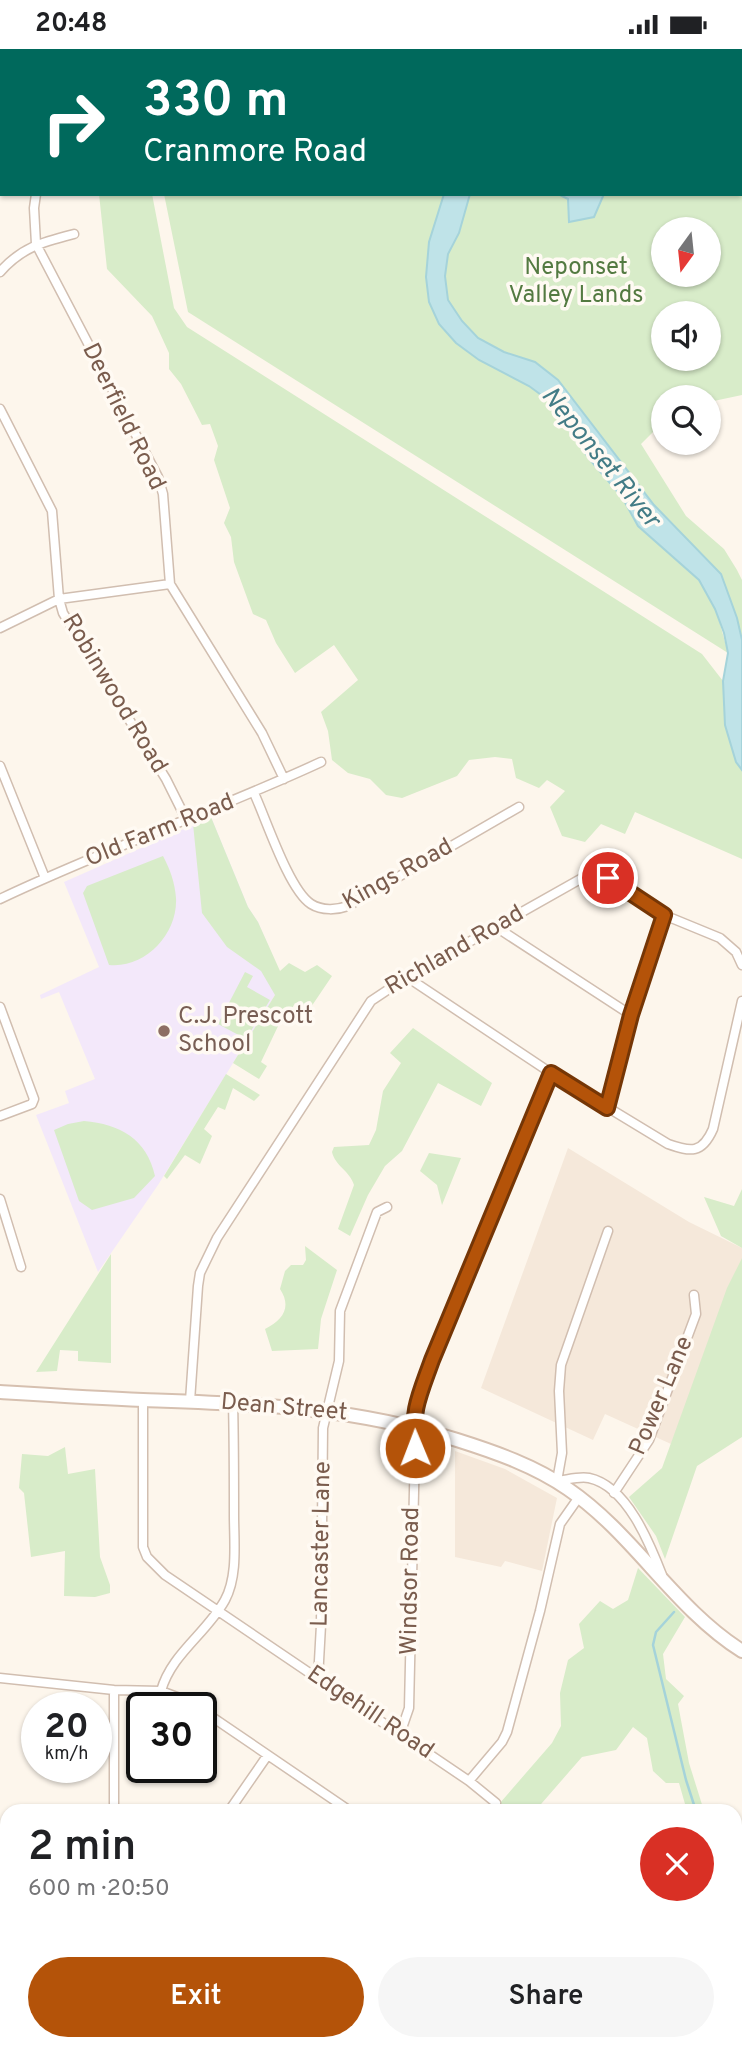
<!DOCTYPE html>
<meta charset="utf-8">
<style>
body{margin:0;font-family:Overpass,sans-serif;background:#f6f6f6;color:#202124;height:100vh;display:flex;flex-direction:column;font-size:26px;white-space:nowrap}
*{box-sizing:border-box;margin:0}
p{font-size:23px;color:#757577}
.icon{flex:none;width:38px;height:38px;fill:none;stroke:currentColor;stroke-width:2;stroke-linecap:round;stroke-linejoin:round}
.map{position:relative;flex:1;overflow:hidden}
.panel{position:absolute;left:0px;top:1755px;width:742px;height:247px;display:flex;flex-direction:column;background:#fff;border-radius:21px 21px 0 0;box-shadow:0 2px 5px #0004}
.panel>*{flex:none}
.top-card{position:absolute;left:0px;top:0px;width:742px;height:147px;box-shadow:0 2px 5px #0004;background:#00695c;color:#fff;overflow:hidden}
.needle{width:46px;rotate:195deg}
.buttons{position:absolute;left:651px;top:168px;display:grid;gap:14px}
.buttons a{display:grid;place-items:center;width:70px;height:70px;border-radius:50%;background:#fff;box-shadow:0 2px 5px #0004;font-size:35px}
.speed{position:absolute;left:21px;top:1643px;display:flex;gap:14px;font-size:35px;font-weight:700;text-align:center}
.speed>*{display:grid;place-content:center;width:91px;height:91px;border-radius:50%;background:#fff;box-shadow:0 2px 5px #0004;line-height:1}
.speed small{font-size:18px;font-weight:400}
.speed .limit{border:4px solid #111;border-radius:10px;background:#fff;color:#111}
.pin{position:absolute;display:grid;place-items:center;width:60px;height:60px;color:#fff;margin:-30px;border:4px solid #fff;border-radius:50%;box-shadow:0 2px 7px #0007}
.me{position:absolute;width:77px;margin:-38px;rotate:359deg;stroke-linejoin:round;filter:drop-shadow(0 0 5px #0008)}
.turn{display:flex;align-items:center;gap:24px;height:147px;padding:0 28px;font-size:32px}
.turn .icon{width:91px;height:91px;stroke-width:2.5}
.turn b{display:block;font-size:49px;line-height:60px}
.round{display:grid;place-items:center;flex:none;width:74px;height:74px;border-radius:37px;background:#f6f6f6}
.summary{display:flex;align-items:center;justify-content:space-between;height:119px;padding:0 28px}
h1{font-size:42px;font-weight:600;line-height:52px}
.primary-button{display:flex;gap:14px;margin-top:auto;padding:14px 28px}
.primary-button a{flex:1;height:80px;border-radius:42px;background:#b45309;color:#fff;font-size:28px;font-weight:600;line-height:80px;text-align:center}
.primary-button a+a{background:#f6f6f6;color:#202124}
.status{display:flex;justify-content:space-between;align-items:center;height:49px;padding:0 35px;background:#fff;direction:ltr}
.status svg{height:19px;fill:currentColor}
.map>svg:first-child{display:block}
.residential{fill:#f5e8da}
.education{fill:#f3e8fa}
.green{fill:#d8ecc9;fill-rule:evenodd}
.water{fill:#bfe3e8;stroke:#a5d3da;stroke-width:2}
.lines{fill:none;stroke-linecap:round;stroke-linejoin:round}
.stream{stroke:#a5d3da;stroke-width:2.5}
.street-casing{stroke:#d1beb0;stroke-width:11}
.secondary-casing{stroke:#d6c0b0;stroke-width:16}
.primary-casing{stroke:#dad1cd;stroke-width:16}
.street{stroke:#fff;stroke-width:8}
.secondary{stroke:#fff;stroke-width:12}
.primary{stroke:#fbd9a5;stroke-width:12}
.route-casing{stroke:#753606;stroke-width:18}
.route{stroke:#b45309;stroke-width:12}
.education-dot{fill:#8d6e63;stroke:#fffaf3;stroke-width:2.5}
.labels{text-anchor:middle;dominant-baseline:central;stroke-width:7;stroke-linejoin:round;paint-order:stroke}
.park-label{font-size:24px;fill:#537a41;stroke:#fffaf3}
.street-label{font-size:24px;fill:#7a5c4d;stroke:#fffaf3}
.education-label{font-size:24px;fill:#785e54;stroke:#fffaf3;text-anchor:start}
.water-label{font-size:26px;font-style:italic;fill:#437c86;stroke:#fffaf3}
</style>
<div class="status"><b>20:48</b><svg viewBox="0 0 49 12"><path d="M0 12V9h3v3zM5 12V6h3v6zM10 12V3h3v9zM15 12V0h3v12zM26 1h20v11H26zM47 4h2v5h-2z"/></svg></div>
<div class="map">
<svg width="742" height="2001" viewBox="0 0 742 2001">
<rect width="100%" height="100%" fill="#fdf6ec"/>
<path class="residential" d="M568,1099L689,1173L742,1199V1212L671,1395L605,1365L593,1391L481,1339Z
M455,1402L505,1420L557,1449L542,1522L505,1512L501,1518L455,1508Z"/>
<path class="education" d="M211,768L248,858L258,873L287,940L275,946L158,1136L98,1223L36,1066L69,1054L65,1042L95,1030L59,943L41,950L40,946L99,918L64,833Z"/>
<path class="green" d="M136,0H742V346L709,353V348H663V390L654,382L641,395L686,467L724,500L737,521L742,531V591L737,569L721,525L654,456L605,394L504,303L478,289L462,272L448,251L445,227L448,205L459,184L429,193L426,228L429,253L479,311L529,337L548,351L590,411L622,448L638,477L699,531L716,560L728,604L188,263L164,145H740V2ZM663,180H709V226H663ZM663,264H709V310H663Z
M99,145H152L174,259L187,278L702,605L723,632L725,676L736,713L742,721V810L635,763L625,785L601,775L585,793L562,787L550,758L565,742L547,731L539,739L516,729L512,710L495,708L469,711L457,727L402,749L386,746L370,730L348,724L332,711L328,682L321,663L358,631L334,596L295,624L276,594L266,571L253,565L234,513L231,488L224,474L230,459L214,411L218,397L210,375L202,376L181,335L169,320V304L152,267L107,220Z
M211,768L248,858L258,873L280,922L289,914L305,923L317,916L332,927L309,961L295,954L284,974L280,973L261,1013L267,1017L259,1030L233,1014L275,946L261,922L227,898L202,864L193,775Z
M163,807C170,820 175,834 176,849C178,885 145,920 109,916L83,844L87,837Z
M245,923L253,927L247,938L270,951L246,990L218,975Z
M413,979L492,1034L481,1057L438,1034L402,1102L385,1117L368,1146L350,1187L338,1180L354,1136C350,1122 335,1117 332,1103L334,1098L369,1096L376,1081L383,1042L401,1014L390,1004Z
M226,1025L260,1046L254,1052L233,1039L225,1061L218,1058L204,1080L212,1087L200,1115L185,1106L167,1130L164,1127Z
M84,1072C120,1075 147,1090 155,1127L134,1149L92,1161L79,1152L54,1081L68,1075Z
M429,1104L461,1109L442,1156L437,1136L420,1122Z
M742,1140V1199L721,1187L704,1148L734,1157Z
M305,1197L337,1221L321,1270L318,1300L272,1302L265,1280C283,1271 292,1258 280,1240L285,1222L291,1216H303L306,1211Z
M111,1205V1314L78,1312V1302L60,1301L57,1322L36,1323Z
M742,1209V1388L697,1417L665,1510L656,1487L629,1448L662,1419L727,1239Z
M65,1398L68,1425L95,1420L100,1508L110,1536V1544L95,1548L64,1547L65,1502L31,1508L24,1444L19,1439L22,1405L48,1407Z
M638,1519L685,1568L663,1605L666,1630L684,1647L678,1655L689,1714L704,1762H687L679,1734H666L653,1722L647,1689L633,1678L616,1701L582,1708L535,1762H493L552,1694L561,1677L560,1644L568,1611L584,1599L579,1575L600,1552L613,1560L628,1551Z"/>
<path class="water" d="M444,145H470L459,184L448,205L445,227L448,251L462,272L478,289L504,303L535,313L558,331L654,456L721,525L737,569L742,591V721L736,713L725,676L723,632L728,604L724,584L715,560L699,531L638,477L622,448L590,411L548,351L529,337L479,311L456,294L439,275L429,253L426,228L429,193Z
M558,145H604L594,168L569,173L568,150Z"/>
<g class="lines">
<path class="stream" d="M740,109L742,110
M674,1563L656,1583L653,1596L686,1731L696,1762"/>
<g class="street-casing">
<path id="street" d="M8,0L11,2
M36,145L34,159L36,195L158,428L163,445L170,535L262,684L284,730
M0,223C22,198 43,193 74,185
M0,360L52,462L59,550L63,564L166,730L186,770
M0,579L59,550L170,535
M0,717L45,829
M254,744C266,770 289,841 311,855C322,862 337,861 348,857L519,758
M0,850C105,800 215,762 321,713
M496,878L631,966
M407,928L551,1024L668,1095C691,1103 702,1105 713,1080L742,952
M0,958L34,1050L32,1055L0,1067
M607,1059L631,966L664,866
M0,1150L21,1218
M608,1182L561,1316L559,1342L562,1404L557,1432C567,1431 579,1427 589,1429C627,1437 650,1495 662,1526
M143,1351V1498L147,1508L165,1526L469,1732L502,1693L507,1683L540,1562L560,1475L579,1448
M190,1352L198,1237L200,1224L217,1189L371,952L407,928L584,828L609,829L664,866L720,889L736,903L742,916
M614,1444L649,1391L696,1265L694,1246
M0,1629L114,1641L161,1642L190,1653L350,1762
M318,1630L321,1576L323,1379L339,1312L340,1262L374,1171L377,1163L387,1158
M161,1642C171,1605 207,1584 225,1551C238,1527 234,1493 234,1466C234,1429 234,1391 233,1354
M400,1685L409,1659L415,1399L413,1377L416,1358L463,1234L551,1024
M469,1732L496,1754
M114,1762V1641
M229,1762L267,1707
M93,2001V1995
M324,2001L339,1995
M380,2001L381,1995
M732,2001L742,1990"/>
</g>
<g class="secondary-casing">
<path id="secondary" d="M0,1343C48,1346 95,1349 143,1351C254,1355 349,1357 457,1391C495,1403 535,1417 568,1440C634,1485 674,1559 742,1602"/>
</g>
<g class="primary-casing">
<path id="primary" d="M735,1872L742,1864
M735,1890L742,1882
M615,2001L621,1995
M630,2001L636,1995"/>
</g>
<use href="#street" class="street"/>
<use href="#secondary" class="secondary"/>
<use href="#primary" class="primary"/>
</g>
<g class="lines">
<g class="route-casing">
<path id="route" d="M415,1399C411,1361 420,1345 432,1311L551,1024L607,1059L631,966L664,866L608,829"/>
</g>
<use href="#route" class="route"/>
</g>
<circle class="education-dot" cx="164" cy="982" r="7"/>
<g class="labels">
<g class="park-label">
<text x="576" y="219">Neponset<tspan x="576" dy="28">Valley Lands</tspan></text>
</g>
<g class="street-label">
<text transform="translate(123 368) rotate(64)">Deerfield Road</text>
<text transform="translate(114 645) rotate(59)">Robinwood Road</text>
<text transform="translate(160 782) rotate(-22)">Old Farm Road</text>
<text transform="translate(398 826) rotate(-29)">Kings Road</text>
<text transform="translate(455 902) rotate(-30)">Richland Road</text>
<text transform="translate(662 1347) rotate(-67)">Power Lane</text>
<text transform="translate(284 1359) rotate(5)">Dean Street</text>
<text transform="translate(322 1495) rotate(-89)">Lancaster Lane</text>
<text transform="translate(411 1532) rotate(-89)">Windsor Road</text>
<text transform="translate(370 1664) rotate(34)">Edgehill Road</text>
</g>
<g class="education-label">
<text x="178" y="968">C.J. Prescott<tspan x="178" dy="28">School</tspan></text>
</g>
<g class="water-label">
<text transform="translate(600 409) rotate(51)">Neponset River</text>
</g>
</g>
</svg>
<div class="buttons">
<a><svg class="needle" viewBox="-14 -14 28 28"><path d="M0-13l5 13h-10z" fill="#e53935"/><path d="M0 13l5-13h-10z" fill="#757577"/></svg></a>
<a><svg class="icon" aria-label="sound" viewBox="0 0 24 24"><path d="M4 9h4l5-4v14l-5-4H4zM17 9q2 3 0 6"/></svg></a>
<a><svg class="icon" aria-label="search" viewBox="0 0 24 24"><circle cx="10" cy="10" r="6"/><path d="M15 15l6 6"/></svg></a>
</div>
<div class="speed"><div>20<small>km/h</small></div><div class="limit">30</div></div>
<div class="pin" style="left:608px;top:829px;background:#d93025"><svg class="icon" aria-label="arrive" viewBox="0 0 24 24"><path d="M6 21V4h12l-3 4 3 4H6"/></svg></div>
<svg class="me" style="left:415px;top:1399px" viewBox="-20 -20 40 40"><circle r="17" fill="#b45309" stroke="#fff" stroke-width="3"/><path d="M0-11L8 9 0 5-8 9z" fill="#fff"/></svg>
<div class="top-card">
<div class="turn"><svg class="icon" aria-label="right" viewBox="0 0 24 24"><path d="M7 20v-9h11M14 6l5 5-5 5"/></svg><div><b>330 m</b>Cranmore Road</div></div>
</div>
<section class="panel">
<div class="summary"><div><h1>2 min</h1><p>600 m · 20:50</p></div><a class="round" style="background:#d93025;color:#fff"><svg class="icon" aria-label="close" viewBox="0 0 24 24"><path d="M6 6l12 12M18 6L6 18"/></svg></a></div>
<div class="primary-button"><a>Exit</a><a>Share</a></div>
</section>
</div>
